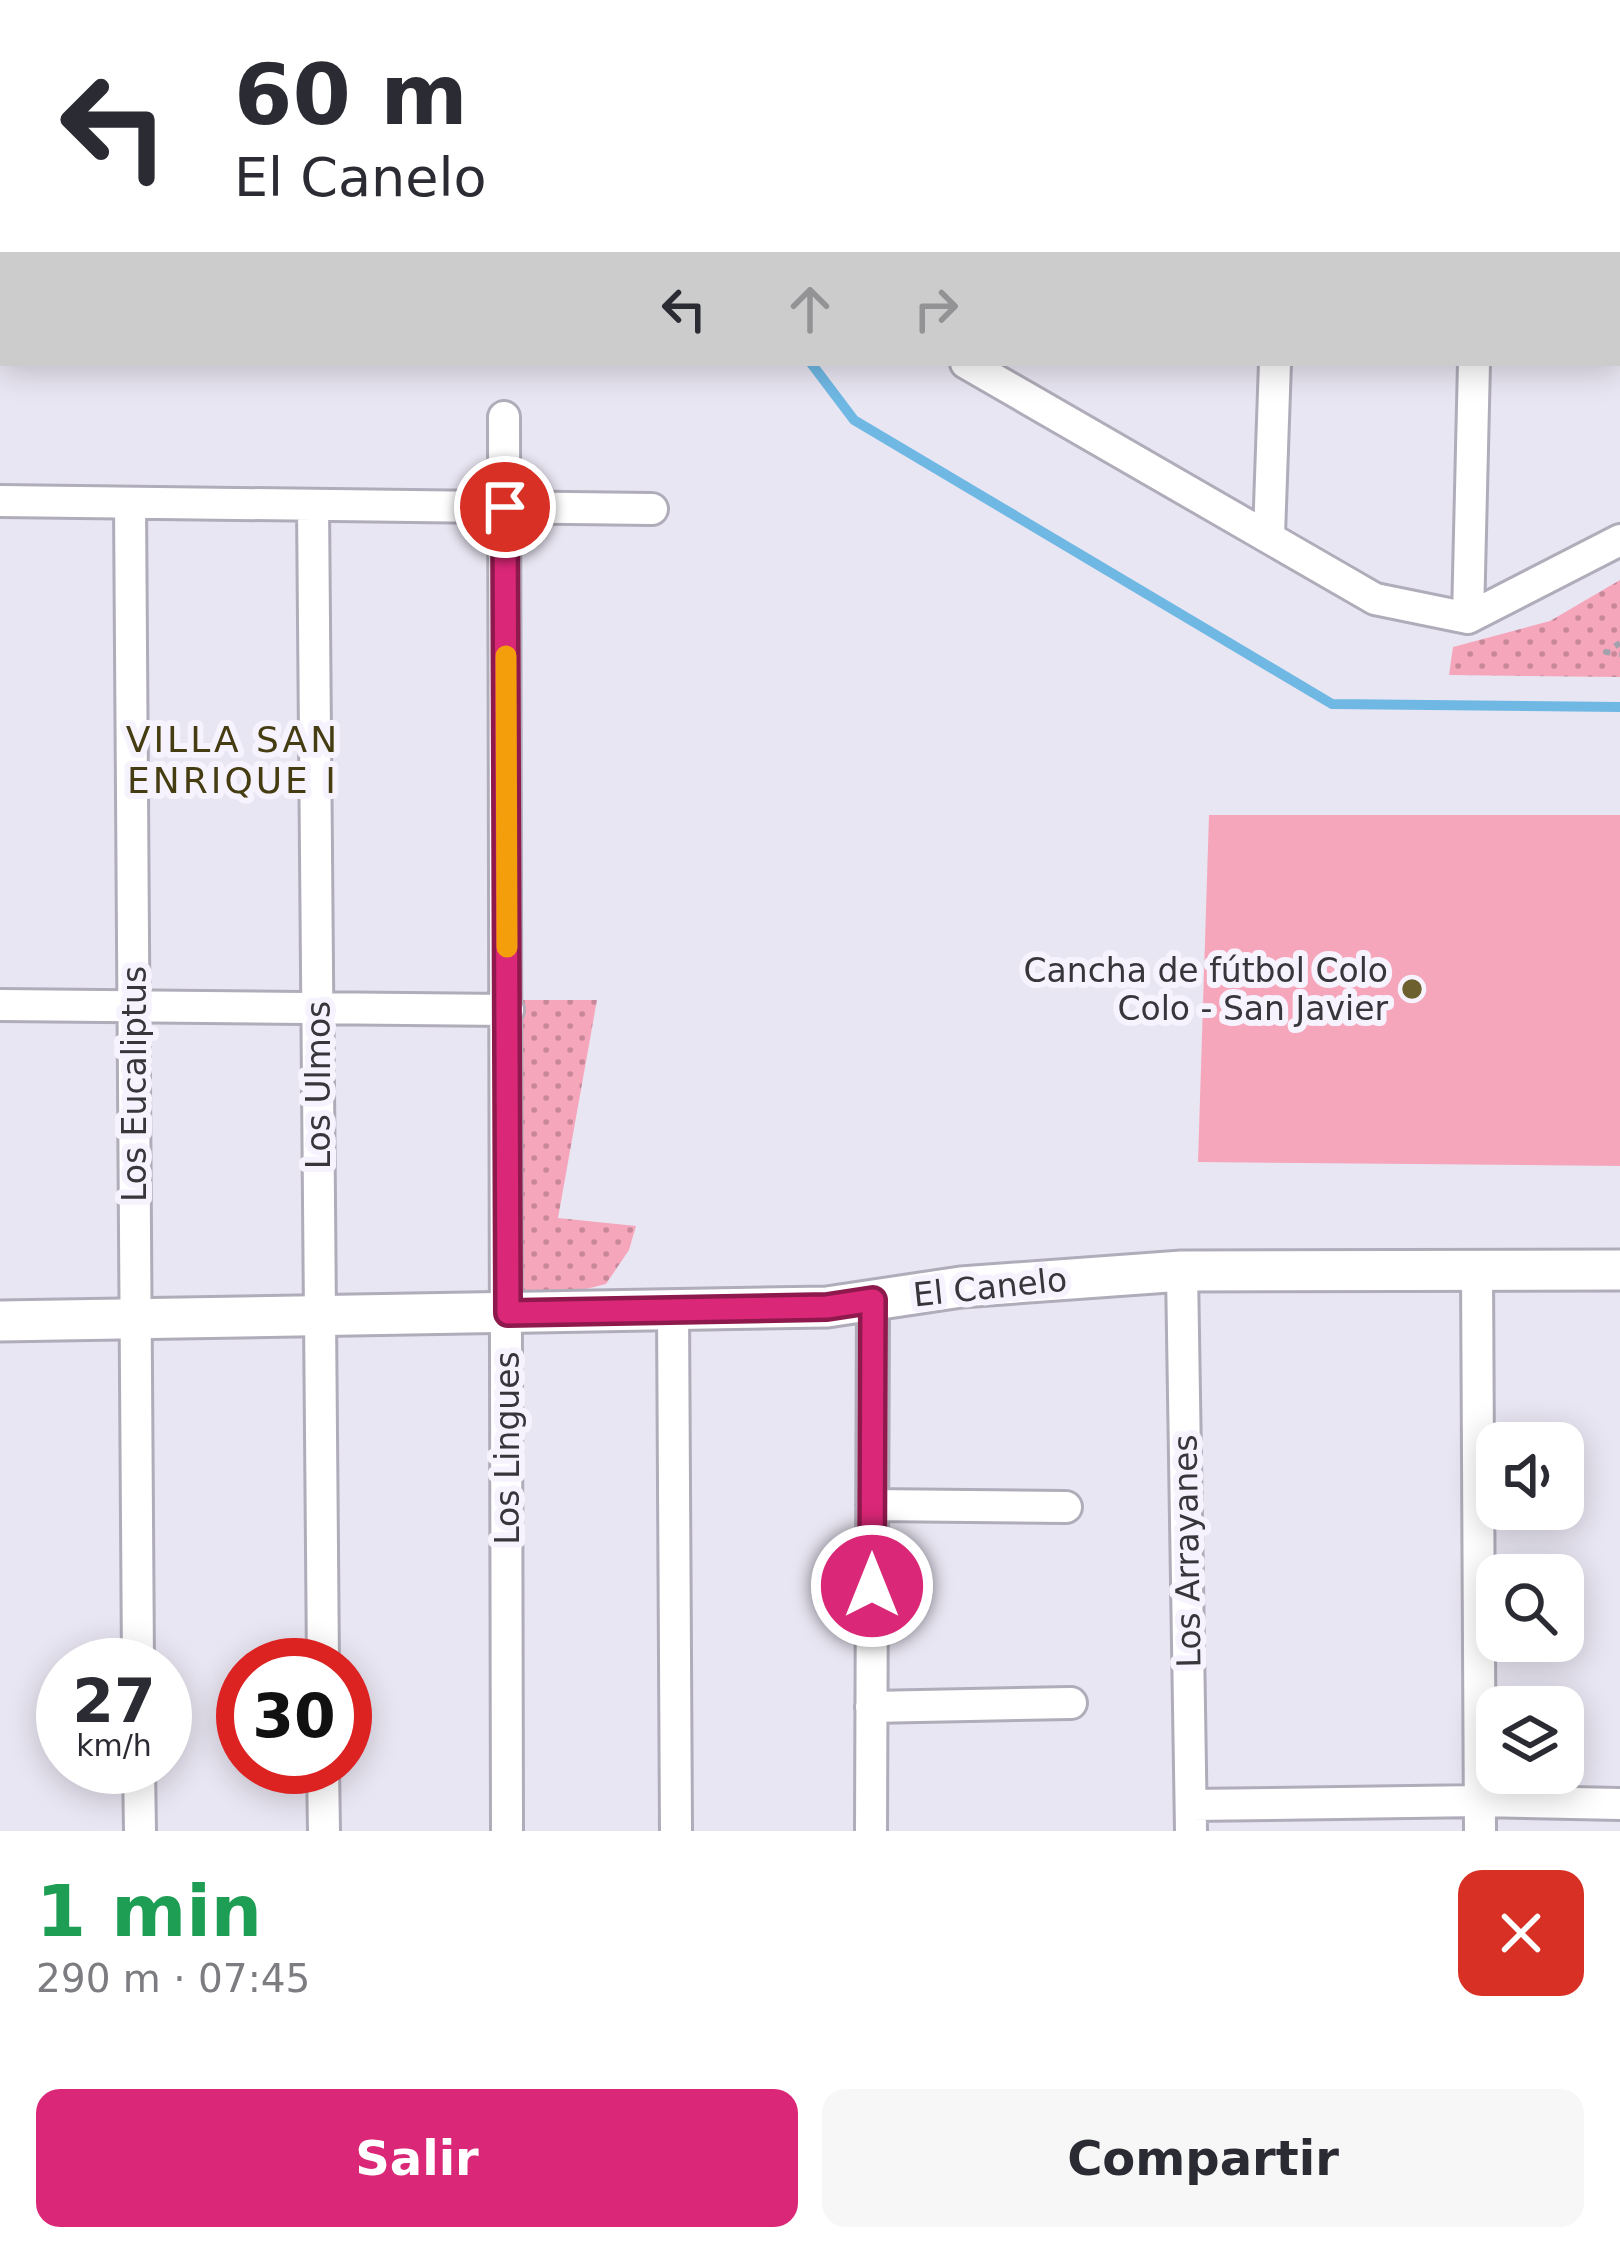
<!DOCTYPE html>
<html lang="es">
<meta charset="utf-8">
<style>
body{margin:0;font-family:"DejaVu Sans",sans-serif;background:#f7f7f7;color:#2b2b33;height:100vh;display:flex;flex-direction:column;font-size:45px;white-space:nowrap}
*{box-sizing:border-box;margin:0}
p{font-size:39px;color:#7c7c81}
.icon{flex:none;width:66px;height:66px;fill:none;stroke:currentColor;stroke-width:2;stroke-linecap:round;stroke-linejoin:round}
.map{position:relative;height:1831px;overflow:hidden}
.panel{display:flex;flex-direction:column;background:#fff;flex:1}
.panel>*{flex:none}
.banner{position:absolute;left:0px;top:0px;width:1620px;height:366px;box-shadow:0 6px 30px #0003;background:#fff;color:#2b2b33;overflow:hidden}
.controls{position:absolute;left:1476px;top:1422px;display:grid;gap:24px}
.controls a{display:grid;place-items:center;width:108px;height:108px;border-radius:24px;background:#fff;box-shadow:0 6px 30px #0003;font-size:60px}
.speed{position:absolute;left:36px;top:1638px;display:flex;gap:24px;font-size:60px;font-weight:700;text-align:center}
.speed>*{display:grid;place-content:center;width:156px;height:156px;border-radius:50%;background:#fff;box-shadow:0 6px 30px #0003;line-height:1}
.speed small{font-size:30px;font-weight:400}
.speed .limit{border:18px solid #d22;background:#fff;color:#111}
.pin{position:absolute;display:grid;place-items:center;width:102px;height:102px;color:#fff;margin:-51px;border:6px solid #fff;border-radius:50%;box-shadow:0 3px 12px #0007}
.me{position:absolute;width:132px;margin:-66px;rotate:0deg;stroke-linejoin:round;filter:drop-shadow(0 0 9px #0008)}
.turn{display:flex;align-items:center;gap:42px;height:252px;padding:0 36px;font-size:54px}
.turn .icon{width:156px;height:156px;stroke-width:2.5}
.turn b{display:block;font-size:84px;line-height:102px}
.lanes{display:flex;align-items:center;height:114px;padding:0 36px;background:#0003;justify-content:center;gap:60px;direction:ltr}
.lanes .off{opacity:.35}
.round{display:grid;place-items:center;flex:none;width:126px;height:126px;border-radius:24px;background:#f7f7f7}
.head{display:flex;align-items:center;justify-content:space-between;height:204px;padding:0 36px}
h1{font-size:72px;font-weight:700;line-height:90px;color:#1e9e55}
.cta{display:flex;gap:24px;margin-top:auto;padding:24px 36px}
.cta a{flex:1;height:138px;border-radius:24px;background:#db2777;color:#fff;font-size:48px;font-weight:700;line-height:138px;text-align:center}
.cta a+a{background:#f7f7f7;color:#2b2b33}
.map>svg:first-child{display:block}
.park{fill:url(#park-dots)}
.pitch{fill:#f5a6bb}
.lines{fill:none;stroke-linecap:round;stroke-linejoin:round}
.stream{stroke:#6fb8e4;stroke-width:10}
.minor-casing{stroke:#b0acb9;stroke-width:36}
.tertiary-casing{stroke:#b0acb9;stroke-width:45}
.path{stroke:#a3a1ab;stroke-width:6;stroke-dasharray:6 9;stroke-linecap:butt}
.minor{stroke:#fff;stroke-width:30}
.tertiary{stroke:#fff;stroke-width:39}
.route-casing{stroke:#8e194d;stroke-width:30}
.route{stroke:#db2777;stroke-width:21}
.slow{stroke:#f59e0b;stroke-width:21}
.poi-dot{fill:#6c612e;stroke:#f6f3fe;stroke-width:4.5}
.labels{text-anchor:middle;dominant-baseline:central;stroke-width:12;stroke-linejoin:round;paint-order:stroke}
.poi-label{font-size:33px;fill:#37363b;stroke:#f6f3fe;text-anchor:end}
.street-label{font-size:33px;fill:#37363b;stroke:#f6f3fe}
.neighbourhood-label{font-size:36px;letter-spacing:3px;fill:#453c12;stroke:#f6f3fe}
</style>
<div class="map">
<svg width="1620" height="1831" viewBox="0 0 1620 1831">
<defs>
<pattern id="park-dots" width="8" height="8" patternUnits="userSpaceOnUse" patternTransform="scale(3)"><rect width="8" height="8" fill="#f5a6bb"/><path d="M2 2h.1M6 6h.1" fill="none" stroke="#c78899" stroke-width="1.8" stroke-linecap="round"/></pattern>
</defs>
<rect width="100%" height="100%" fill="#e9e6f3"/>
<path class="park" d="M1620,580V677L1449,675L1453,647L1550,621Z
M523,1000H597L558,1218L636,1226L629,1250L606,1284L582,1290L523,1291Z"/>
<path class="pitch" d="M1209,815H1620V1166L1198,1162Z"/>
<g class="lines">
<path class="stream" d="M527,0L530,3
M811,363L854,420L1332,704L1620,707"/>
<g class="minor-casing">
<path id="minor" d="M1147,3L1148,0
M1289,3V0
M1483,3V0
M966,363L1375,599L1468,618L1620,540
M504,417L507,1831
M0,501L652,509
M130,503L138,1665
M313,505L323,1665
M1269,535L1275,363
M1468,618L1474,363
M0,1005L508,1010
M1182,1271L1191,1831
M1477,1271L1480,1831
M673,1310L676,1831
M872,1505L1066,1507
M871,1707L1071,1703
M139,1767L140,1831
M323,1767L324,1831
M1191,1805L1480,1801L1620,1804
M871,1831L873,1300"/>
</g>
<g class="tertiary-casing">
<path id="tertiary" d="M0,1321L827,1307L961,1287L1182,1271L1620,1270"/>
</g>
<path class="path" d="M1620,643L1606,652L1620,654"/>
<use href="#minor" class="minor"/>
<use href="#tertiary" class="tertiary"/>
</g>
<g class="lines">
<g class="route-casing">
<path id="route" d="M505,507L508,1313L827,1307L873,1300L872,1586"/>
</g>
<use href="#route" class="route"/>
<path class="slow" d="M506,656L507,947"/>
</g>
<circle class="poi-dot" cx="1412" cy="989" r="12"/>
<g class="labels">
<g class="poi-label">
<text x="1388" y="970">Cancha de fútbol Colo<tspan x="1388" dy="38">Colo - San Javier</tspan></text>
</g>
<g class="street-label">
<text transform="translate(134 1084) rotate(-90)">Los Eucaliptus</text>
<text transform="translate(318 1085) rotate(-90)">Los Ulmos</text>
<text transform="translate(990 1287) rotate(-6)">El Canelo</text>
<text transform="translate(507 1448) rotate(-90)">Los Lingues</text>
<text transform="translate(1187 1551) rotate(-91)">Los Arrayanes</text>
</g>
<g class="neighbourhood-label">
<text x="233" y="739">VILLA SAN<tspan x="233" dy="41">ENRIQUE I</tspan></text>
</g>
</g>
</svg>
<div class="controls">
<a><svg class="icon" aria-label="sound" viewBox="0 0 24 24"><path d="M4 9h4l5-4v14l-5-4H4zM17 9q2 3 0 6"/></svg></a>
<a><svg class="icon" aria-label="search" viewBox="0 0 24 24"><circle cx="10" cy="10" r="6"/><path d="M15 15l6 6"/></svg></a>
<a><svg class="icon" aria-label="layers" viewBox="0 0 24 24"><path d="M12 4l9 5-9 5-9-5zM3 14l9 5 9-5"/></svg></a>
</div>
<div class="speed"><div>27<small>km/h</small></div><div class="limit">30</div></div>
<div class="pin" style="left:505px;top:507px;background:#d93025"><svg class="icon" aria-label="arrive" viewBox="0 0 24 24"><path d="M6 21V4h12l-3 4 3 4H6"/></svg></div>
<svg class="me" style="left:872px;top:1586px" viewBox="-20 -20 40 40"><circle r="17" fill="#db2777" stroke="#fff" stroke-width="3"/><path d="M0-11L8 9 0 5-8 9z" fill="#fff"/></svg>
<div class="banner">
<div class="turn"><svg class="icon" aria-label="left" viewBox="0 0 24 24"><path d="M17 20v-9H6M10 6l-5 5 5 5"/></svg><div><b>60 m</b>El Canelo</div></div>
<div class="lanes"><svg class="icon" aria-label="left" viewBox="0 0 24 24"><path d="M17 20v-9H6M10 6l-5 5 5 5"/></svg><svg class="icon off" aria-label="ahead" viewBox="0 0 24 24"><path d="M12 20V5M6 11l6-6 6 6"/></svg><svg class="icon off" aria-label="right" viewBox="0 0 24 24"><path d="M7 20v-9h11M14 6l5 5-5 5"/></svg></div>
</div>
</div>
<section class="panel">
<div class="head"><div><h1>1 min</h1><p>290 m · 07:45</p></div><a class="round" style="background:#d93025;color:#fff"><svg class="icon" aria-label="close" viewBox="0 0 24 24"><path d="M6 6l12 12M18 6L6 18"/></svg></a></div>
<div class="cta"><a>Salir</a><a>Compartir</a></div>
</section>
